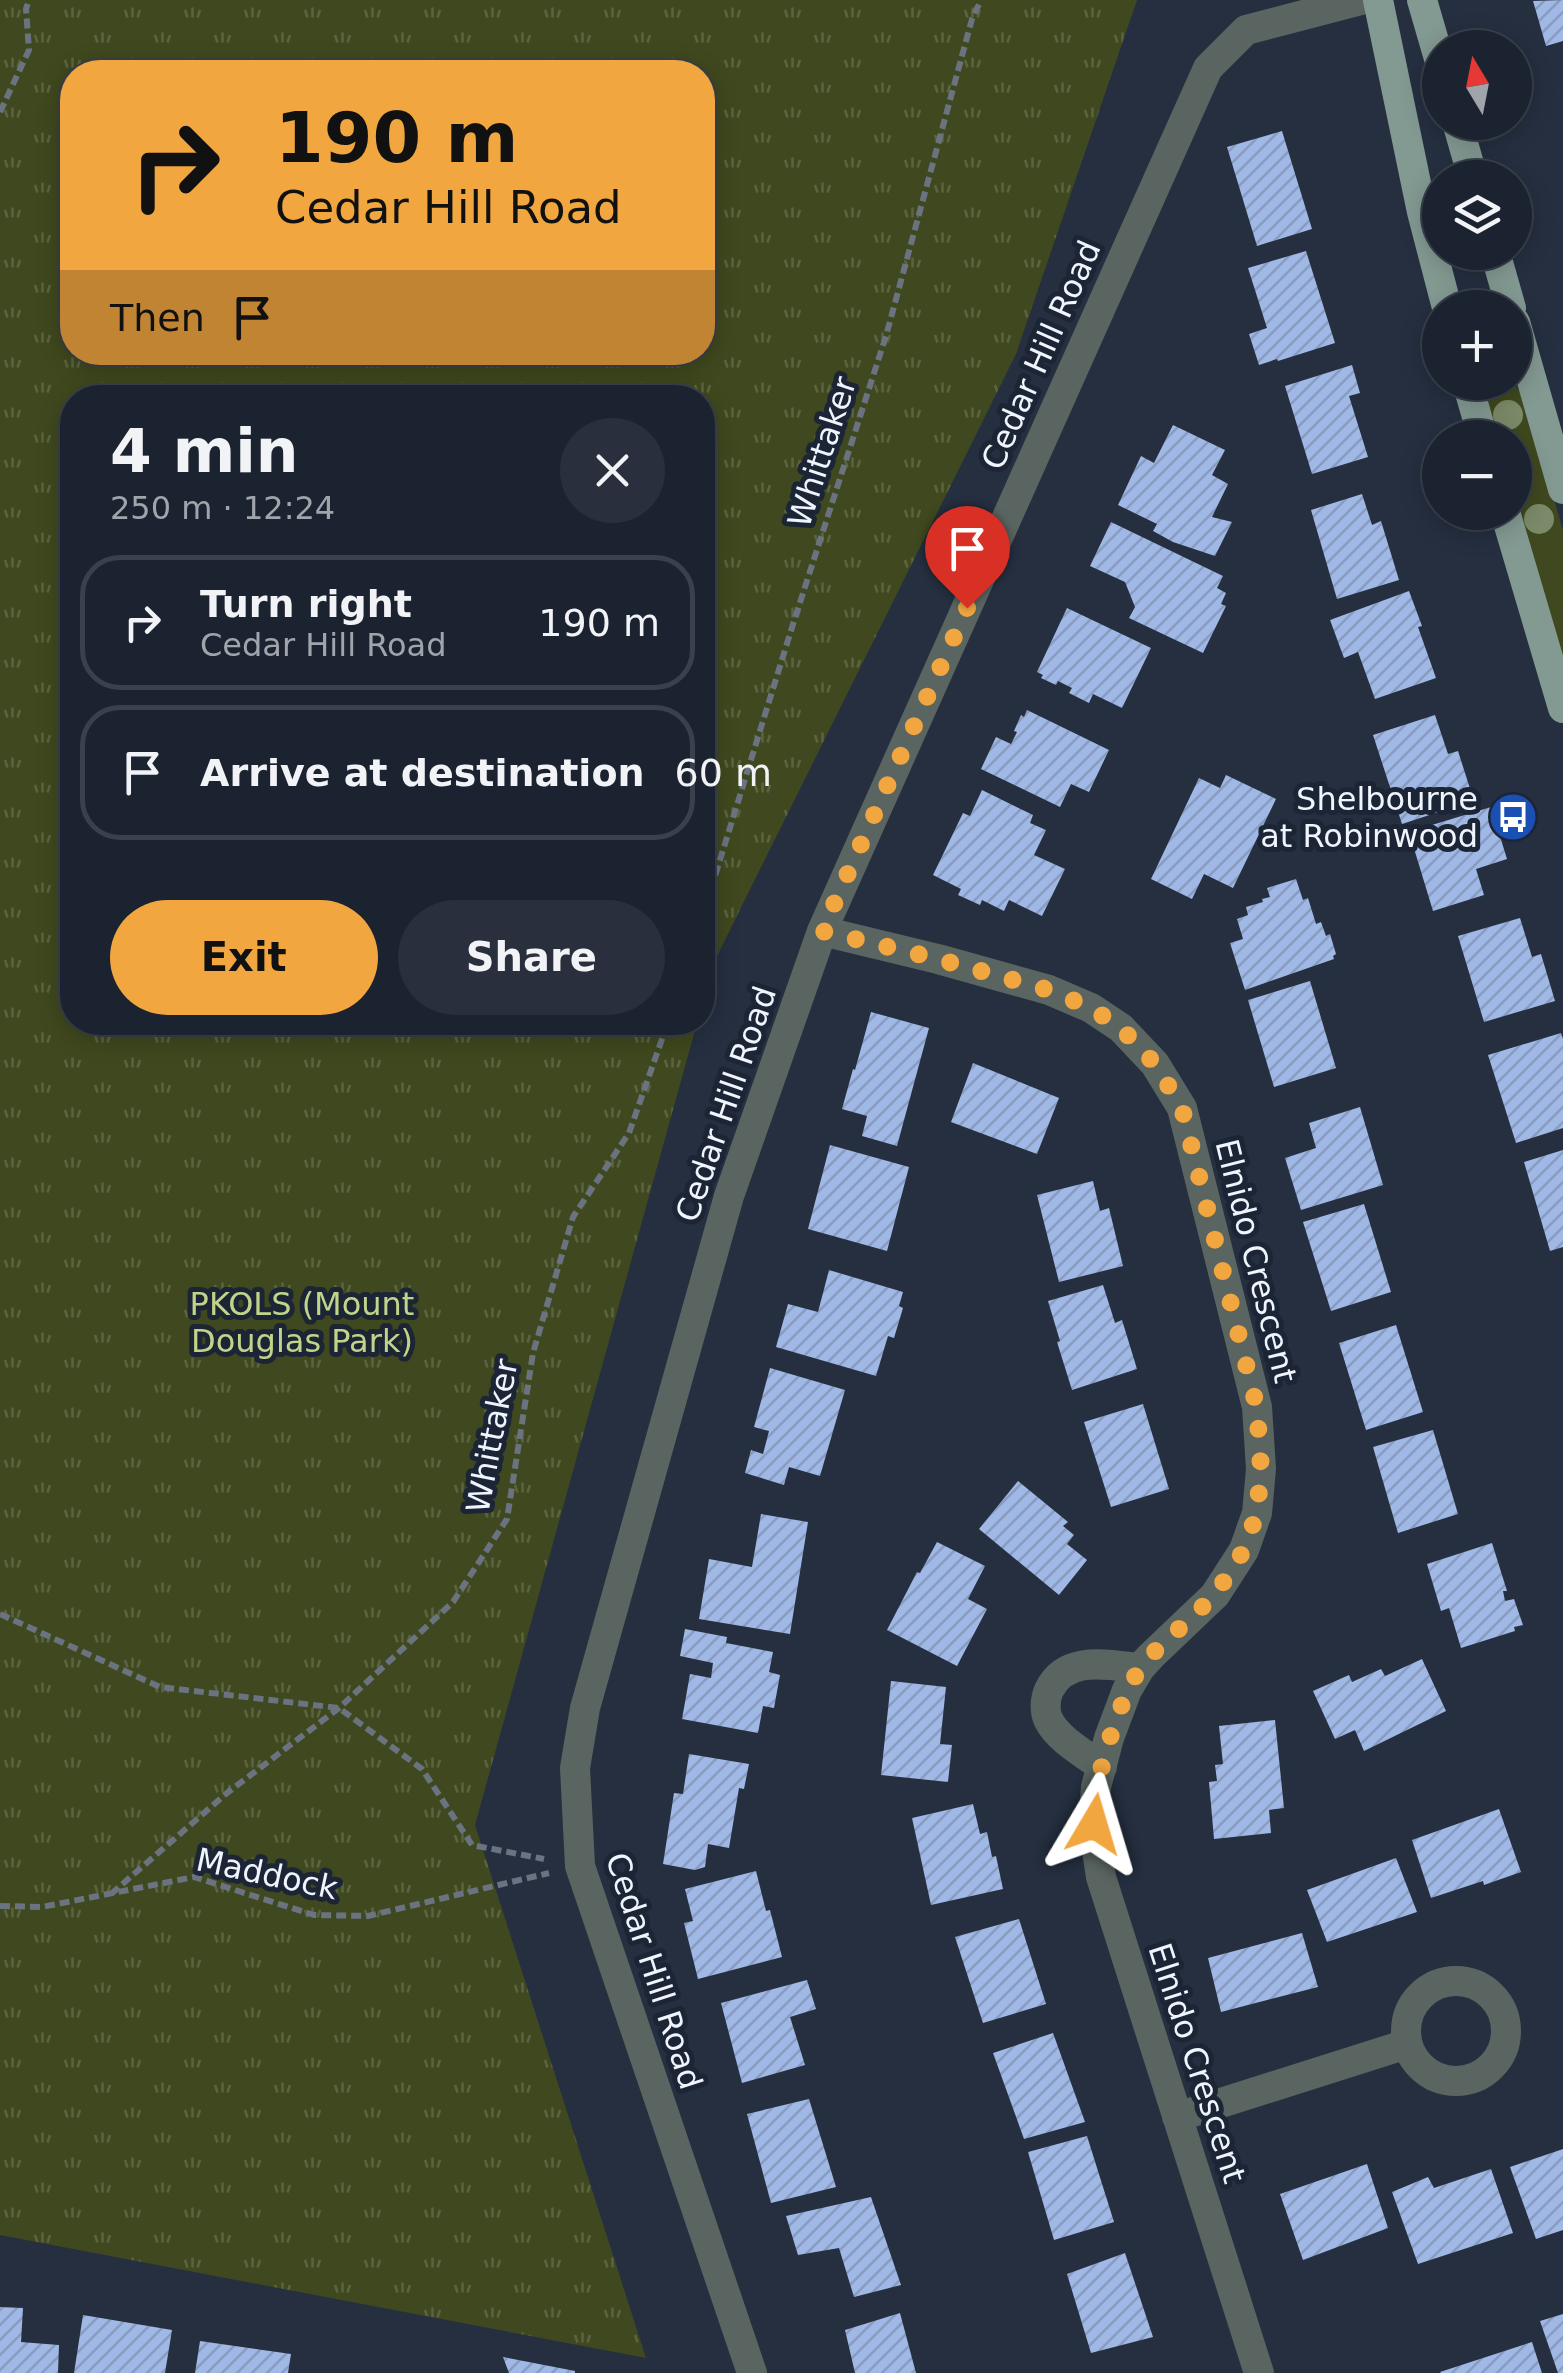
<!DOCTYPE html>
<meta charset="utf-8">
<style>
body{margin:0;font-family:"DejaVu Sans",sans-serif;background:#292f3c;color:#f1f3f6;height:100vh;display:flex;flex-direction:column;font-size:38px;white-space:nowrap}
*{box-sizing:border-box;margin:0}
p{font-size:32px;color:#a0a4ab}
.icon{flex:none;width:55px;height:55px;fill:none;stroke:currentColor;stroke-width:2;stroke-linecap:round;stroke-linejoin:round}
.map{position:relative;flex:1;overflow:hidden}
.panel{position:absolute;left:60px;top:385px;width:655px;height:650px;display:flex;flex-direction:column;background:#1c2330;border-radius:40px;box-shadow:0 5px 25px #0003,0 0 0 2px #3a404c}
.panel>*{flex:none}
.hud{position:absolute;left:60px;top:60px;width:655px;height:305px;border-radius:40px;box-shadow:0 5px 25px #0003,0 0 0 2px #3a404c;background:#f1a640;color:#111;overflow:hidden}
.needle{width:65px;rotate:350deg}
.tools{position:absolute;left:1422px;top:30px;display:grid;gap:20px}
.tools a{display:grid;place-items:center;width:110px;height:110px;border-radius:50%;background:#1c2330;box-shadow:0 5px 25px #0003,0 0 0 2px #3a404c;font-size:50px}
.pin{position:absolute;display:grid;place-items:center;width:85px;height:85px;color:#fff;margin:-102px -42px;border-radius:50% 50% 50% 0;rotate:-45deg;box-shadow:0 0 10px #0007}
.pin .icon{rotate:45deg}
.me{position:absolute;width:110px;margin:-55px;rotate:7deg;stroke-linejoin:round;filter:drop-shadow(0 0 8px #0008)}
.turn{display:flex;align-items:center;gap:35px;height:210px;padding:0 50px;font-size:45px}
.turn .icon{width:130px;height:130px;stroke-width:2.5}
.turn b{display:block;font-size:70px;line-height:85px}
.then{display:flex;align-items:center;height:95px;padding:0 50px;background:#0003;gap:20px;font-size:38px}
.round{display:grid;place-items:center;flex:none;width:105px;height:105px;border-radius:52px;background:#292f3c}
.head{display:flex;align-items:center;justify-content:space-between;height:170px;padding:0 50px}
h1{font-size:60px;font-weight:800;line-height:75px}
.button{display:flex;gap:20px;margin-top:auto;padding:20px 50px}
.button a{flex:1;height:115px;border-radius:60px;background:#f1a640;color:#111;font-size:40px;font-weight:800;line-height:115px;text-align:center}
.button a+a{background:#292f3c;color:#f1f3f6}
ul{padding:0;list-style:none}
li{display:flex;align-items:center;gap:30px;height:135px;margin:0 20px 15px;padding:0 30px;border:5px solid #3a404c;border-radius:40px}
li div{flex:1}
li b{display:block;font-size:38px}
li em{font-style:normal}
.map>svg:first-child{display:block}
.grass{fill:#3f481e}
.park{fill:url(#park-tufts);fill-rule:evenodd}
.building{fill:url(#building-hatch)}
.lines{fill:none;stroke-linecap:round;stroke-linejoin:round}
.path{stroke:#6b7381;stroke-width:6;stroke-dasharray:10 5;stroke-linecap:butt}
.minor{stroke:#5a6561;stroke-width:30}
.major{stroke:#839a92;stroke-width:30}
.tree{fill:#7b8a68}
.route{stroke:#f1a640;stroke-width:18;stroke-dasharray:0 32.4}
.labels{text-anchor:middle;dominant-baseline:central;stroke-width:10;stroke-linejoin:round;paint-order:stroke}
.street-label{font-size:32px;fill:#eff4fd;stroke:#1c2535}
.poi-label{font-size:32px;fill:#eff4fd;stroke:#1c2535;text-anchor:end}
.park-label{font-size:32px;fill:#c1d489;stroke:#1c2535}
</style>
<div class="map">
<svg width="1563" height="2373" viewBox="0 0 1563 2373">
<defs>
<pattern id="park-tufts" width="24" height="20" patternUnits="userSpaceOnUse" patternTransform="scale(2.5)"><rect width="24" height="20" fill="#3f481e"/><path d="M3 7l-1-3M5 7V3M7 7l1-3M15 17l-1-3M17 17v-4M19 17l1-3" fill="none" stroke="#5b6340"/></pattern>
<pattern id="building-hatch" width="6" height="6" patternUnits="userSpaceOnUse" patternTransform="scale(2.5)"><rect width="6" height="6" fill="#9fb8e5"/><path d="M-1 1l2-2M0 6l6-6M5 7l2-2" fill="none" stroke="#899cbf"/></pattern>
</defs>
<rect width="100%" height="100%" fill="#252f40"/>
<path class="grass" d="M1480,383H1514L1526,403L1563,530V663L1515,505V438L1495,437Z"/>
<path class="park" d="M0,0H1137L1016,354L714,962L703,1004L702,398H72V1022L697,1023L475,1825L646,2358L0,2235ZM72,72H702V352H72Z"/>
<path class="building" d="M1563,0V41L1546,46L1533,1Z
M1282,131L1312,229L1257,246L1227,147Z
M1306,251L1335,343L1278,361L1277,359L1259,365L1249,334L1267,328L1248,268Z
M1352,365L1360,393L1349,396L1368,457L1312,474L1285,386Z
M1173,425L1225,450L1212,475L1228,484L1212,517L1232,522L1215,556L1173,542L1153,531L1157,524L1118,505L1141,456L1154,463Z
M1362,494L1372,525L1381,521L1399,580L1337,599L1311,510Z
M1111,522L1223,576L1217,588L1226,593L1221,604L1226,606L1203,653L1129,618L1135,607L1125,582L1090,566Z
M1409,591L1422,626L1418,627L1436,678L1375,699L1358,652L1344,658L1330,620Z
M1067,608L1151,648L1122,708L1093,694L1089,703L1069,693L1072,688L1058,681L1056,685L1041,678L1043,675L1037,672Z
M1027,710L1109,750L1089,792L1071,784L1060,807L981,769L996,737L1011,744L1017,732L1014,731L1021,715L1024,717Z
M1435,715L1448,754L1458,751L1473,798L1463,801V804L1402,824L1373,735Z
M1226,775L1276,799L1233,888L1204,874L1192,899L1151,879L1199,778L1220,788Z
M982,790L1033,815L1030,823L1046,830L1034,855L1065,869L1042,916L1009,900L1004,911L982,900L980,905L958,895L961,889L933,875L963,813L970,816Z
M1491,807L1507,859L1476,869L1484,895L1433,911L1409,832Z
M1296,879L1303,900L1308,898L1316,924L1321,922L1326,936L1330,934L1336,954L1333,956L1334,959L1245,990L1230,943L1243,939L1237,919L1248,915L1246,907L1263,902L1262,899L1270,897L1267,888Z
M1520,918L1532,957L1541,954L1555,1001L1484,1022L1458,936Z
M1310,981L1336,1068L1274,1087L1248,1000Z
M871,1012L929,1028L897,1146L862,1136L867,1116L842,1109L853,1069L855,1070Z
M1561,1033L1563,1039V1128L1516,1143L1488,1055Z
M973,1063L1059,1098L1037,1154L951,1122Z
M1360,1107L1383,1185L1301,1210L1285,1158L1316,1148L1309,1123Z
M830,1145L909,1167L887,1251L808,1229Z
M1563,1150V1247L1550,1251L1524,1162Z
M1093,1181L1100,1211L1109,1208L1123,1266L1059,1282L1037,1195Z
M1364,1204L1391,1292L1331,1311L1303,1222Z
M829,1270L903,1292L899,1306L903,1308L894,1338L888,1336L876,1376L776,1347L788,1304L818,1312Z
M1103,1285L1115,1323L1122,1320L1137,1369L1072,1390L1057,1342L1060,1341L1048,1301Z
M1396,1325L1423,1412L1366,1430L1339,1343Z
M770,1368L845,1390L820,1476L789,1467L784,1485L745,1473L751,1450L763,1454L769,1431L754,1427Z
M1143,1404L1169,1489L1111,1507L1084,1422Z
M1433,1430L1458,1514L1398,1533L1373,1447Z
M1018,1481L1068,1522L1063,1526L1074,1535L1067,1544L1087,1560L1059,1595L979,1529Z
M761,1514L808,1522L790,1634L699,1619L709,1559L752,1567Z
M937,1542L985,1566L968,1599L987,1609L957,1666L887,1630L917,1572L920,1573Z
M1492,1543L1507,1591H1503L1505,1601L1514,1599L1523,1625L1514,1627L1515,1631L1461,1648L1449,1608L1441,1611L1427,1564Z
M685,1629L727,1637L726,1643L773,1652L769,1672L780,1675L774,1708L763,1706L758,1733L682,1719L690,1674L711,1678L713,1663L680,1656Z
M1422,1659L1446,1711L1364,1751L1355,1730L1335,1739L1313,1691L1349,1675L1352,1682L1381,1669L1385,1676Z
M891,1681L946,1687L940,1744L952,1745L948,1782L881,1775Z
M1275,1720L1284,1808L1269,1810L1271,1833L1214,1839L1209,1782L1217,1781L1215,1765L1223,1764L1219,1726Z
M689,1754L749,1764L744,1789L739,1788L729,1848L708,1844L705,1867L695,1870L663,1864L674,1793L683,1794Z
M973,1804L980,1834L987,1832L992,1857L996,1856L1003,1889L931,1905L912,1818Z
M1499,1809L1521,1872L1484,1885L1483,1881L1431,1898L1412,1840Z
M1396,1858L1417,1912L1327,1942L1307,1890Z
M756,1871L766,1911L770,1910L782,1957L698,1979L684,1923L693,1921L685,1889Z
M1019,1919L1046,2004L983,2023L955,1937Z
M1302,1933L1318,1987L1221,2012L1208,1958Z
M807,1980L816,2009L790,2017L805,2065L742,2083L721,2003Z
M1053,2033L1085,2122L1024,2139L993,2053Z
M809,2099L836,2187L771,2203L747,2114Z
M1087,2136L1114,2222L1054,2240L1028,2152Z
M1563,2149V2230L1536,2239L1510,2167Z
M1367,2164L1388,2228L1303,2260L1280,2194Z
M1491,2169L1513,2233L1418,2264L1392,2192L1428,2177L1434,2188Z
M871,2197L901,2285L854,2297L839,2248L798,2255L786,2216Z
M1125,2253L1153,2337L1091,2353L1067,2274Z
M0,2307L23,2308L21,2342L59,2345L58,2373H0Z
M900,2313L916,2373H855L845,2330Z
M1563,2314V2373H1558L1540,2321Z
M83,2315L172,2330L165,2373H74Z
M200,2341L291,2354L288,2373H195Z
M1532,2342L1542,2373H1441L1440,2372Z
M503,2357L575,2371V2373H509Z"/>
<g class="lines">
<path class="path" d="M0,112L29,50L26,9L29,0
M702,918L794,621L886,336L972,19L981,0
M0,1614L160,1687L339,1708L422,1769L472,1845L544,1859
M111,1894L227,1793L339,1708L453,1602L507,1519L533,1353L573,1217L629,1133L668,1022
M0,1906L42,1907L194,1877L314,1915L368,1916L549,1873"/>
<path class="minor" d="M822,931L938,959L1049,990L1091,1008L1121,1028L1155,1064L1182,1108L1257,1407L1261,1469L1257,1513L1244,1550L1215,1595L1151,1656L1140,1668L1127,1690L1109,1738L1096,1787L1093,1824L1101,1877L1259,2373
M1102,1767C1085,1754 1059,1740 1049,1721C1044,1712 1045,1699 1049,1690C1066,1655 1107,1665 1140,1668
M1406 2031a50 50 0 1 1 100 0a50 50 0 1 1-100 0Z
M1177,2117L1407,2044
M752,2373L580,1866L575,1768L585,1708L729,1196L822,931L1208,68L1246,30L1361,0"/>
<path class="major" d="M1378,0L1422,212L1447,308
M1422,0L1440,62
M1457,122L1473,178
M1495,252L1511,308
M1515,322L1563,489
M1467,382L1483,438
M1505,512L1563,708"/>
</g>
<g class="tree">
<circle cx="1508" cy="415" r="15"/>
<circle cx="1539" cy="519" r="15"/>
</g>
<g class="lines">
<path class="route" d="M967,608L822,931L938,959L1049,990L1091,1008L1121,1028L1155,1064L1182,1108L1257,1408L1261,1469L1257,1513L1244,1550L1215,1595L1150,1656L1140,1668L1127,1690L1110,1738L1096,1787L1094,1824"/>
</g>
<defs>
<g id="bus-disc" transform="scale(2.5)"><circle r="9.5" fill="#1a4fb4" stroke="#1c2535"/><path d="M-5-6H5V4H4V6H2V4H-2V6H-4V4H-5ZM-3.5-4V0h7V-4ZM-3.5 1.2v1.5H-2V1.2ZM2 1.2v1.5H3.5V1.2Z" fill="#fff"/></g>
</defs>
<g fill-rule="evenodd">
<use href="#bus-disc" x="1513" y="817"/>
</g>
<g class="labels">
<g class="street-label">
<text transform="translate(1041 355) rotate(-66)">Cedar Hill Road</text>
<text transform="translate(822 452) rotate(-72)">Whittaker</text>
<text transform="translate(726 1104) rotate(-71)">Cedar Hill Road</text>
<text transform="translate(1256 1261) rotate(76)">Elnido Crescent</text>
<text transform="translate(492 1436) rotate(-79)">Whittaker</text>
<text transform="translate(267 1874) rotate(12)">Maddock</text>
<text transform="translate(654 1971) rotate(72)">Cedar Hill Road</text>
<text transform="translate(1197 2063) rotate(72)">Elnido Crescent</text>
</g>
<g class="poi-label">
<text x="1478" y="799">Shelbourne<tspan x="1478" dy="37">at Robinwood</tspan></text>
</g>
<g class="park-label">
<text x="302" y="1304">PKOLS (Mount<tspan x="302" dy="37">Douglas Park)</tspan></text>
</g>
</g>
</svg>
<div class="tools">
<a><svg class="needle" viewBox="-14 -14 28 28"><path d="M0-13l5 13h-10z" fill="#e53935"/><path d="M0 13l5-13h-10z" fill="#a0a4ab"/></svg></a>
<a><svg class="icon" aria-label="layers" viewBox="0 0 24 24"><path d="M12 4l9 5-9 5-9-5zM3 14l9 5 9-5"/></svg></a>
<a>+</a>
<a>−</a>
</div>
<div class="pin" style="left:967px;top:608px;background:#d93025"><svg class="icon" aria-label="arrive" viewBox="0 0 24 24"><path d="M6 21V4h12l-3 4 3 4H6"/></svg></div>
<svg class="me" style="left:1094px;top:1824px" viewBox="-20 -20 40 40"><path d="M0-17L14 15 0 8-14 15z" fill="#f1a640" stroke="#fff" stroke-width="4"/></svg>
<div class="hud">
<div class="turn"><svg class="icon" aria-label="right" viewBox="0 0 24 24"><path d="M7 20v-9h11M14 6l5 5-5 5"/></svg><div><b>190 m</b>Cedar Hill Road</div></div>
<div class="then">Then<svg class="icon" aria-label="arrive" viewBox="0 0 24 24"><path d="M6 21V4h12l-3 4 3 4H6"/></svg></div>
</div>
<section class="panel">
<div class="head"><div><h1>4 min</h1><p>250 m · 12:24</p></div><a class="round"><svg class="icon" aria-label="close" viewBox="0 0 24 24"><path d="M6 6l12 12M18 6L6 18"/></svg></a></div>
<ul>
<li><svg class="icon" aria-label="right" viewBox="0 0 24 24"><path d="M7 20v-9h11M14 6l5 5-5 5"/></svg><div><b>Turn right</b><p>Cedar Hill Road</p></div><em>190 m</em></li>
<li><svg class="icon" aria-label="arrive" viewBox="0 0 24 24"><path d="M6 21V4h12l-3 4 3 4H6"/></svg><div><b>Arrive at destination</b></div><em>60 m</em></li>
</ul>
<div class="button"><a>Exit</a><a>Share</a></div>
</section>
</div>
